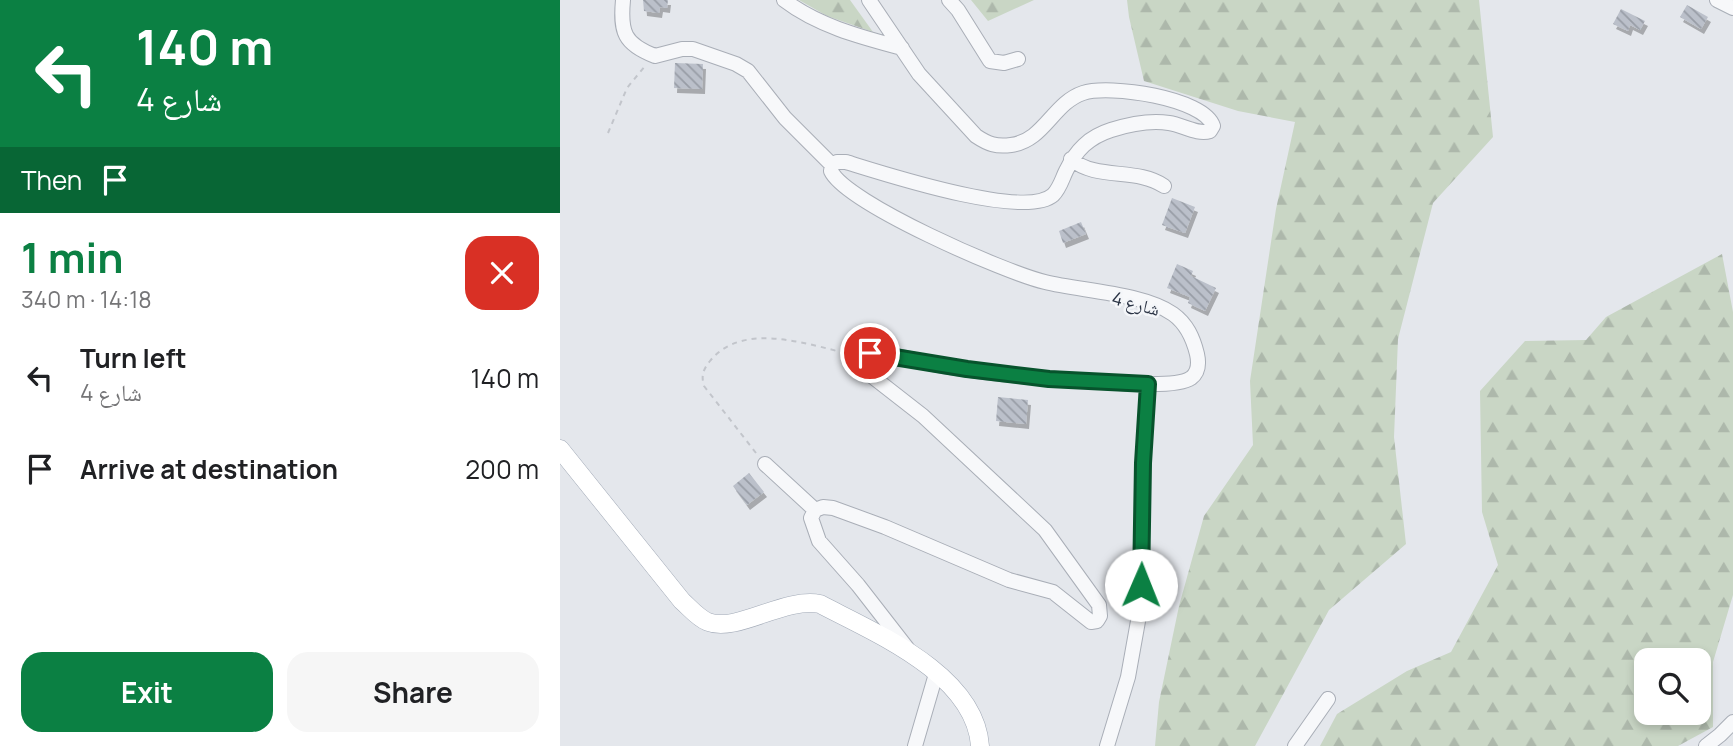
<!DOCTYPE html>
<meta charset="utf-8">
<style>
body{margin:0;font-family:Manrope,"Noto Naskh Arabic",sans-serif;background:#f6f6f6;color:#202124;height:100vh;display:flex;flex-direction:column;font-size:26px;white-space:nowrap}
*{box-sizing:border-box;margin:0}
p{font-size:23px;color:#757577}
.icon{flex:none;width:38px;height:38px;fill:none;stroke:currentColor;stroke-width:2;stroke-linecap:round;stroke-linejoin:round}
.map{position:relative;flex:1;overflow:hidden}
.drawer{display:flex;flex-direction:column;background:#fff;width:560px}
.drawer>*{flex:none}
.banner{background:#0b8043;color:#fff;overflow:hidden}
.fabs{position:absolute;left:1074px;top:648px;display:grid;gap:14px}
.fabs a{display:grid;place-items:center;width:77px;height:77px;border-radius:14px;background:#fff;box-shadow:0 4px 10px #0003;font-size:35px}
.pin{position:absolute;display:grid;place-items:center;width:60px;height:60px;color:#fff;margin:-30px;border:4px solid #fff;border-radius:50%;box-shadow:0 2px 7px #0007}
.me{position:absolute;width:77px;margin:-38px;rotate:1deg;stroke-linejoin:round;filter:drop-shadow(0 0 5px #0008)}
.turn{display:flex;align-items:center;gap:24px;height:147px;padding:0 21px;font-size:32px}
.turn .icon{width:91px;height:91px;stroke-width:2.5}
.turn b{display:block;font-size:49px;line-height:60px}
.then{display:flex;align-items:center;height:66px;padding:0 21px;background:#0003;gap:14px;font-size:26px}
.round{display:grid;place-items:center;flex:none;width:74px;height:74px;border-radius:21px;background:#f6f6f6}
.summary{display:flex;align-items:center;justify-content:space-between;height:119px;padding:0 21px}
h1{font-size:42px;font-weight:700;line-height:52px;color:#0b8043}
.button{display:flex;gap:14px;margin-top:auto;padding:14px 21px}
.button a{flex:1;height:80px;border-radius:21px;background:#0b8043;color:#fff;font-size:28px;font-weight:700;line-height:80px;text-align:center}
.button a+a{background:#f6f6f6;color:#202124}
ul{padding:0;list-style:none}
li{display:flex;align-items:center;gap:21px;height:91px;padding:0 21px}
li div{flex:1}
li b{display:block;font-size:26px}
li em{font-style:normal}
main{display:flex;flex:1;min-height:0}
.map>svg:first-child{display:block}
.forest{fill:url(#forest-firs);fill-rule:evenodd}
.building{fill:url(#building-back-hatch);filter:url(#shadow)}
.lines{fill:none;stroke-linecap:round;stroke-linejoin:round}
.minor-casing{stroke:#a9aeb7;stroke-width:16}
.major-casing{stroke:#a3abb8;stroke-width:19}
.path{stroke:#c2c5cb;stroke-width:2;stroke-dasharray:5 5;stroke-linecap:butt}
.minor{stroke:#f7f8fa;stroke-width:14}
.major{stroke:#fff;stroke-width:18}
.route-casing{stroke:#07532c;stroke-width:18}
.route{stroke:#0b8043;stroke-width:12}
.labels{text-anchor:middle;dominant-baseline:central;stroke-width:5;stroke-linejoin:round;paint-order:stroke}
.street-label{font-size:18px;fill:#2b3445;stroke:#f4f6f9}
</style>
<main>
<section class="drawer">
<div class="banner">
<div class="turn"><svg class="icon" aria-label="left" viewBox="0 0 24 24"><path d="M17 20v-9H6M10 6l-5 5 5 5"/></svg><div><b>140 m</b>شارع 4</div></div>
<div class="then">Then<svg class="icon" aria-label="arrive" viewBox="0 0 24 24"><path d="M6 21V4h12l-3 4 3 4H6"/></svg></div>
</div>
<div class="summary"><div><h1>1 min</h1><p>340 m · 14:18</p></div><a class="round" style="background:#d93025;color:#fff"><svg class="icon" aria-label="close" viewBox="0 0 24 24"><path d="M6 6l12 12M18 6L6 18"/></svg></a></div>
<ul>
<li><svg class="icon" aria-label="left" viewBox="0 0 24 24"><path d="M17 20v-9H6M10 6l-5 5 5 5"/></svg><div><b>Turn left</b><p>شارع 4</p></div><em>140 m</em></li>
<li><svg class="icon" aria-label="arrive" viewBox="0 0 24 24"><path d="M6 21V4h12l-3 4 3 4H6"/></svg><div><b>Arrive at destination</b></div><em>200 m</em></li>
</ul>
<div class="button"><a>Exit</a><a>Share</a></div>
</section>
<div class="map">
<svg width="1173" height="746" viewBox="0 0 1173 746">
<defs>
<pattern id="forest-firs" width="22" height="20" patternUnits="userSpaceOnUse" patternTransform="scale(1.75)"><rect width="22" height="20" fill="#c9d6c5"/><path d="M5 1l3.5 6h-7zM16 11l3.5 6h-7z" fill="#adb8ab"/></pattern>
<pattern id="building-back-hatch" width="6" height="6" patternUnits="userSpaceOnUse" patternTransform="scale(1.75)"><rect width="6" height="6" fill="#bbc0ca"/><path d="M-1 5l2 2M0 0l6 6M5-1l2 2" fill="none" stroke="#989da6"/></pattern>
<filter id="shadow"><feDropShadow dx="3" dy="5" stdDeviation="0" flood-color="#0004"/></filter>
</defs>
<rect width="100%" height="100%" fill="#e4e7ec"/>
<path class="forest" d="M239,0H290L313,32L267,16Z
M411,0H474L428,21Z
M567,0H919L933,137L873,203L838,339L834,437L846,544L769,610L695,746H595L599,702L619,606L644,516L693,445L690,381L716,209L735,122L678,111L584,81L569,17Z
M1162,254L1173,312V595L1153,662V727L1118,746H760L777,714L847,671L891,652L938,565L922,512L920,391L965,341L1026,340L1046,317ZM1087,660H1139V712H1087Z"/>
<path class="building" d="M83,0H108L107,8L100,7L99,13L84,11Z
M1127,5L1148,17L1141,29L1120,17Z
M1061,9L1085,21L1080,30L1070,25L1068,31L1053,24Z
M115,63L143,64L142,89L114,88Z
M612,198L635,207L625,233L602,225Z
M521,222L526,234L503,243L499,231Z
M617,264L633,271L631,276L656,288L645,311L628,303L630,297L607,288Z
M438,397L468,400L466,424L436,421Z
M189,473L204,492L187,505L173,486Z"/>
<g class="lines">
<g class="minor-casing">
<path id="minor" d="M63,0C60,32 64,44 95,56L122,49H133L176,64L188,71L225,118L272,165
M224,0C258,26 301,37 342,48
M309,0L359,74L416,136C428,144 436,147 451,145C484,141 493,103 523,93C549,84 644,98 653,126L650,131C637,135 623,125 609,123C590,120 570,124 551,130C529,137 516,150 506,171C502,179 500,188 493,195C465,220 322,173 286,162H277L272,165L271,171C286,203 446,273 485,282C521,291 583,293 613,314C627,324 633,338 637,354C639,363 639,372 631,378C614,390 538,381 515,380C471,378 427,373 383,366C361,362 338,355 315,353C309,352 305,354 300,356V365L304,370L363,416L485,530L539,605L540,616L537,621L531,622L493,592L449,580L325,527L273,508L263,507L255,510L251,518L259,541L298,585L347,648
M389,0L398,10L430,61L444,63L458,59
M1157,0L1173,8
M511,159C537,181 576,167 604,186
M205,464L255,510
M355,746L376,674
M547,746L568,677L580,610L583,463L588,384
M735,746L768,699
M1146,746L1160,735L1173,722"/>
</g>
<g class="major-casing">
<path id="major" d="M0,449L122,601C130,608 138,618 148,622C177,633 224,597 260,604C315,633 415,674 420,746"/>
</g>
<path class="path" d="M48,133L67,88L85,66
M196,453L144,386C141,375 143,370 150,361C182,321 247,344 289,354"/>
<use href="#minor" class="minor"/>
<use href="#major" class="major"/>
</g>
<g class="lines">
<g class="route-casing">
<path id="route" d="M310,353L407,369L489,379L588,384L583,463L581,585"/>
</g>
<use href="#route" class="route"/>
</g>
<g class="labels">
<g class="street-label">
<text transform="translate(576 303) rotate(15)">شارع 4</text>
</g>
</g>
</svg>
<div class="fabs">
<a><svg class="icon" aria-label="search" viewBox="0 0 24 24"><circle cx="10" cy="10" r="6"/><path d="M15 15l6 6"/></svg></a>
</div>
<div class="pin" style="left:310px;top:353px;background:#d93025"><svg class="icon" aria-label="arrive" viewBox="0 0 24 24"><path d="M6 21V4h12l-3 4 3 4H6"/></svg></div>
<svg class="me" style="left:581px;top:585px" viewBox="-20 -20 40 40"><circle r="19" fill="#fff"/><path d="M0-13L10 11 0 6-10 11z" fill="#0b8043"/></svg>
</div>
</main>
